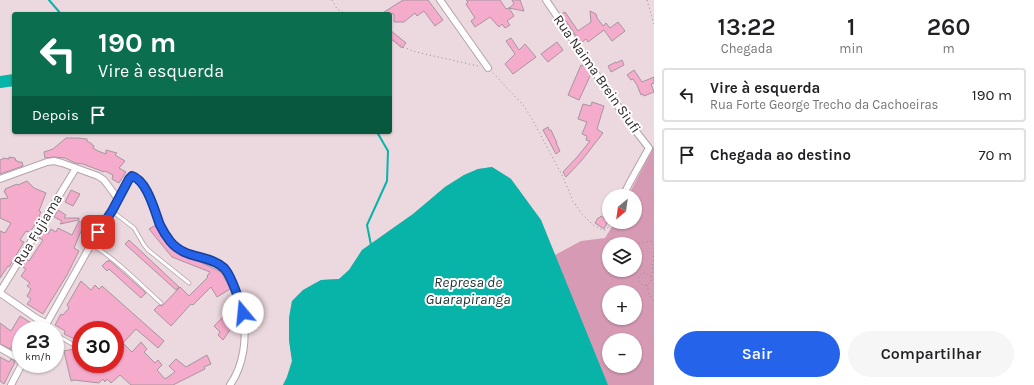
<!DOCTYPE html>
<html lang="pt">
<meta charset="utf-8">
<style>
body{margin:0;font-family:Karla,sans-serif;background:#f6f6f6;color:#202124;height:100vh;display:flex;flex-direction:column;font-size:15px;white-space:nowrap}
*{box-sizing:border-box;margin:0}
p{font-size:13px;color:#757577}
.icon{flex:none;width:22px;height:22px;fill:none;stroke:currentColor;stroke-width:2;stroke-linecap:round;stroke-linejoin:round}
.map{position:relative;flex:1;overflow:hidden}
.panel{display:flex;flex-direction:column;background:#fff;width:380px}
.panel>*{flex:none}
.hud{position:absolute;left:12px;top:12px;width:380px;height:122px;border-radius:4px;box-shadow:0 1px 3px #0004;background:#0b6e4f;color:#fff;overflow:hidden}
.needle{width:26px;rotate:209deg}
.controls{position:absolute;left:602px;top:189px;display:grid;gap:8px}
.controls a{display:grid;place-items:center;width:40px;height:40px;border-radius:50%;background:#fff;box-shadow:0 1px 3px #0004;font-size:20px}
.speed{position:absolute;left:12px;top:321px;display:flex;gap:8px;font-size:20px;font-weight:700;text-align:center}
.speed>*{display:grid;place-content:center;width:52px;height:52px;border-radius:50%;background:#fff;box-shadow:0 1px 3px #0004;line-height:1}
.speed small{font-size:10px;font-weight:400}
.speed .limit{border:6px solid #d22;background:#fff;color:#111}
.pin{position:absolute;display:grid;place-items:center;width:34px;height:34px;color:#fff;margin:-17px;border-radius:8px;box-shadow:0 2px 6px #0006}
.me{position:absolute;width:44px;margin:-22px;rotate:343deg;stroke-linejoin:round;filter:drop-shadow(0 0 3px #0008)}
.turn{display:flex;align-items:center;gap:14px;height:84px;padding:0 20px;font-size:18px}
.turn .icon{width:52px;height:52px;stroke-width:2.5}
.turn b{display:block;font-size:28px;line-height:34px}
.then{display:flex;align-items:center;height:38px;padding:0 20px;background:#0003;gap:8px;font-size:15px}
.eta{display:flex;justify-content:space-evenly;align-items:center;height:68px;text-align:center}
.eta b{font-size:24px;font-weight:600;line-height:28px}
.button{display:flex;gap:8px;margin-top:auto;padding:8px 20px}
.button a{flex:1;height:46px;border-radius:24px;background:#2563eb;color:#fff;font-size:16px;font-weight:600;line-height:46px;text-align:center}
.button a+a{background:#f6f6f6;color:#202124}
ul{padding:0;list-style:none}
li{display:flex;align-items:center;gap:12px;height:54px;margin:0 8px 6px;padding:0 12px;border:2px solid #e0e0e0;border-radius:4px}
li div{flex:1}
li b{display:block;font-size:15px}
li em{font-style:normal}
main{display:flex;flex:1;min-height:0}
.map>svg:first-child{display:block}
.green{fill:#d79ab5;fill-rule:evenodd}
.water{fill:#08b3a7}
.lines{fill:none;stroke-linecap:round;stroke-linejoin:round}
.stream{stroke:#08b3a7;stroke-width:2}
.river{stroke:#08b3a7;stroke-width:12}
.building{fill:#f5abcc;stroke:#a7959d}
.lane-casing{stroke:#b5a2aa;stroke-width:4.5}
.street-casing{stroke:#b5a2aa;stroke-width:8}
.path{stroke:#988a8f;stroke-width:1;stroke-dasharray:1 3;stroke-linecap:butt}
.lane{stroke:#fff;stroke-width:3}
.street{stroke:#fff;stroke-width:6}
.route-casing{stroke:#184099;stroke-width:10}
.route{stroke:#2563eb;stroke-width:7}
.labels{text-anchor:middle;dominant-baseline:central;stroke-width:4;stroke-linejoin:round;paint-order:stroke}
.street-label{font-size:14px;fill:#2f282b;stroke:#fff}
.water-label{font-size:15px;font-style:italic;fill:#19312e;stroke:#fff}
</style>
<main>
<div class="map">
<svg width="654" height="385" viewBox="0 0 654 385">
<rect width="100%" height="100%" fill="#ecd9e0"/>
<path class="green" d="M654,146V385H283L287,377L292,361L289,340V318L292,301L303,290L321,280L339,279L349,270L362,250L413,214L445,187L464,175L478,169L492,167L511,179L541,220L555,255L581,241L605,238L615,222H635V196H628ZM609,244H635V270H609ZM609,292H635V318H609ZM609,340H635V366H609Z"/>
<path class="water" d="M492,167L511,179L541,220L608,385H283L287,377L292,361L289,340V318L292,301L303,290L321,280L339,279L349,270L362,250L413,214L445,187L464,175L478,169Z"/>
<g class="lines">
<path class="stream" d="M49,0L61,14
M371,245L367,225L387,181L388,151L377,132"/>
<path class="river" d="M0,82L14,80"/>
</g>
<path class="building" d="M403,0H428L443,20L435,26L424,11L417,16L415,13L404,22H394V14H381Z
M466,0H500L506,9L509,8L514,16L507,21L510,25L505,28L502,24L499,27L490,17L475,27L471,21L475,18L466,4L468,2Z
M512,0H520L524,11L509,8L514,4Z
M590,11L596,14L597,18L603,26L606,23L610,28L618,22L625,31L612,41L604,30L588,42L586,39L581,43L561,14L565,12L578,31L591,22Z
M390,30L406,43L402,48L390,38Z
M511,38L519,50L525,44L536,57L513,74L505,64L515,54L506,41Z
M557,42L563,50L548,62L541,54Z
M622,60L624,65L611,72L608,66L616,62V63Z
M581,65L586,67L591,74L579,100L568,95Z
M634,70L642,82L654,77V83L651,84L654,92L644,96L643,94L641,95L637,85L633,79L631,80L627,75Z
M592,102L604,106L597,129L603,133L582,160L566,177L563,172L578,156L590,141L586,140L587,136L582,134L587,122L578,119L583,104L591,106Z
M548,127L549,130H551L557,143H556L560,151L556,154L543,130Z
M66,138H78L87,139V141L92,144V145L94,146L93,148L98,151L106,154V150L117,153L115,155L125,161L119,168L126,172L119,183L112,179L113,175L105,171L104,172L83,164L75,163L65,158L54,157L45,158L44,152L53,149Z
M9,157L15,158L16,161H18V162H22L23,166L0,174V160L3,159V158L9,159Z
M27,181L34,188L46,193L39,211L41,212L39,216L40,217L30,232L26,231L20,240L24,242L9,267L8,266L0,278V231L5,233L11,223L0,218V199L8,198L4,191L6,190L5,189L17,184L18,185Z
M71,190L80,194L73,206L65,202Z
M58,210L66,215L64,218H79V220L60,224L62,221L54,217Z
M601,216L608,221L604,229L595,223L598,218H599Z
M79,221L84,224L74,248L79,251L67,275L43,314L27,304L31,299L27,296L31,289L27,286L30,283L21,276L26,269L21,266L26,259L29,261L43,240L39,238L43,232L48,234L51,229L56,232L58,228L72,235Z
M156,225L162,237L173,250L181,255L200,262L219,271L223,275L230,289L217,297L211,287L193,305L191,304L171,326L154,310L159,305L162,306L180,287L189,296L208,277L207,276L210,272L172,257L149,229Z
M129,240L179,287L176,290L125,244Z
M109,260L146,293L141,298L109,269L107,271L102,266L107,261L108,262Z
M81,281L91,290L95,285L99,289L102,286L164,341L158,348L136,329L123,343L132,352L141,342L147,349L144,352L155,363L158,360L162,365L157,370L165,379L175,372L169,366L176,359L186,367L207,355L211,364L204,367L205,369L173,385H131L120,375L111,383L107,379L105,382L103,379L99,383L74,380L71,381L64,351L74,349L81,353V364H115V330H81V334L76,340L64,334L65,331L55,325L61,314L63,315L69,308L67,305Z
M234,299L237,318L225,321L232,327L223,340L218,335L220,332L214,326L228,312Z
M20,316L36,326L34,330H21V346L15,342L11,349L0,344V323L11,331Z
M0,357L9,362L11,359L15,362L4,384L0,381Z"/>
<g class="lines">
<g class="lane-casing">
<path id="lane" d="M112,211L134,228L144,245L148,250L189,283
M91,244C117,260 139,283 161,303
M55,334L79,348L81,350"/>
</g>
<g class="street-casing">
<path id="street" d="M440,0L488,68
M546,0L628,121L649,148L630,182L623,196
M0,179L47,162L54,161L62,163L98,176L104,180L118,199
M0,292L76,168
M0,293L36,318L47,324
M43,330L98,232L112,211L129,179L131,177L133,176C149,184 154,211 161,226C163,232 167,237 171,242C184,258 207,255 222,267C228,271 230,279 233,285C237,295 241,304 243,314C247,338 244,365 230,385
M0,348L21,360
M11,385L22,364"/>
</g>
<path class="path" d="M332,0L337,9L346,14
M647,0L654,24
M390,38L403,47L416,52L478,66
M493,73L524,106L532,119L562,175L573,201L582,214L592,224L602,230H606L612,222
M616,244L619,238
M635,244L654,241
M654,244C654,257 652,269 651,282L647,285H642L639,281V277L642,273H646L651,277H654
M647,285L649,294L654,302"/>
<use href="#lane" class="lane"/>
<use href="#street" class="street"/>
</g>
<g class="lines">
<g class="route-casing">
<path id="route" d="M98,232L112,211L129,179L132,176C147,180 155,212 160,225C163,231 166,236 170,241C185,260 209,254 224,268C231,275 240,303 243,313"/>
</g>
<use href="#route" class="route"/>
</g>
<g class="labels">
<g class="street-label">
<text transform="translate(597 74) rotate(55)">Rua Naima Brein Siufi</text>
<text transform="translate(38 230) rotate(-59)">Rua Fujiama</text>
</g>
<g class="water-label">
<text x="468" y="282">Represa de<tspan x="468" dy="17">Guarapiranga</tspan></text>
</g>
</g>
</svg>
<div class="controls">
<a><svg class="needle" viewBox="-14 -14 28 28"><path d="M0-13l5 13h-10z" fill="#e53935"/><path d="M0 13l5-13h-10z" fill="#757577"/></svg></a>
<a><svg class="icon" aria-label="layers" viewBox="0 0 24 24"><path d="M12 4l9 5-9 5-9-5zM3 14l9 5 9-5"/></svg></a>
<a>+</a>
<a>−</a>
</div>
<div class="speed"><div>23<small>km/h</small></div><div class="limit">30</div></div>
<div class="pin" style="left:98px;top:232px;background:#d93025"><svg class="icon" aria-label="arrive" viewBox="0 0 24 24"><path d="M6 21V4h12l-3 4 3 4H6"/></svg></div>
<svg class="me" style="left:243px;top:313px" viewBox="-20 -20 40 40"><circle r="19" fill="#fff"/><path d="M0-13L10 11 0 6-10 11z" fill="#2563eb"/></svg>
<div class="hud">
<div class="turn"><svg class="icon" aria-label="left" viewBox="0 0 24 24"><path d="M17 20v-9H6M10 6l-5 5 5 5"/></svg><div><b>190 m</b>Vire à esquerda</div></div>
<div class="then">Depois<svg class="icon" aria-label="arrive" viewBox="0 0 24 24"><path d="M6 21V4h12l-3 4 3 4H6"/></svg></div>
</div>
</div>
<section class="panel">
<div class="eta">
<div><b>13:22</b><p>Chegada</p></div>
<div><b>1</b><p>min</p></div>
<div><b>260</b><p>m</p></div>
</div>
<ul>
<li><svg class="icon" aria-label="left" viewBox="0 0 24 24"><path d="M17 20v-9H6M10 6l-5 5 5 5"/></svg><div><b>Vire à esquerda</b><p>Rua Forte George Trecho da Cachoeiras</p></div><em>190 m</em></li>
<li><svg class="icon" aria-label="arrive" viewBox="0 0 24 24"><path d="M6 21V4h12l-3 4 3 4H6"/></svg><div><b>Chegada ao destino</b></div><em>70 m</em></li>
</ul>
<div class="button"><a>Sair</a><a>Compartilhar</a></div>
</section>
</main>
